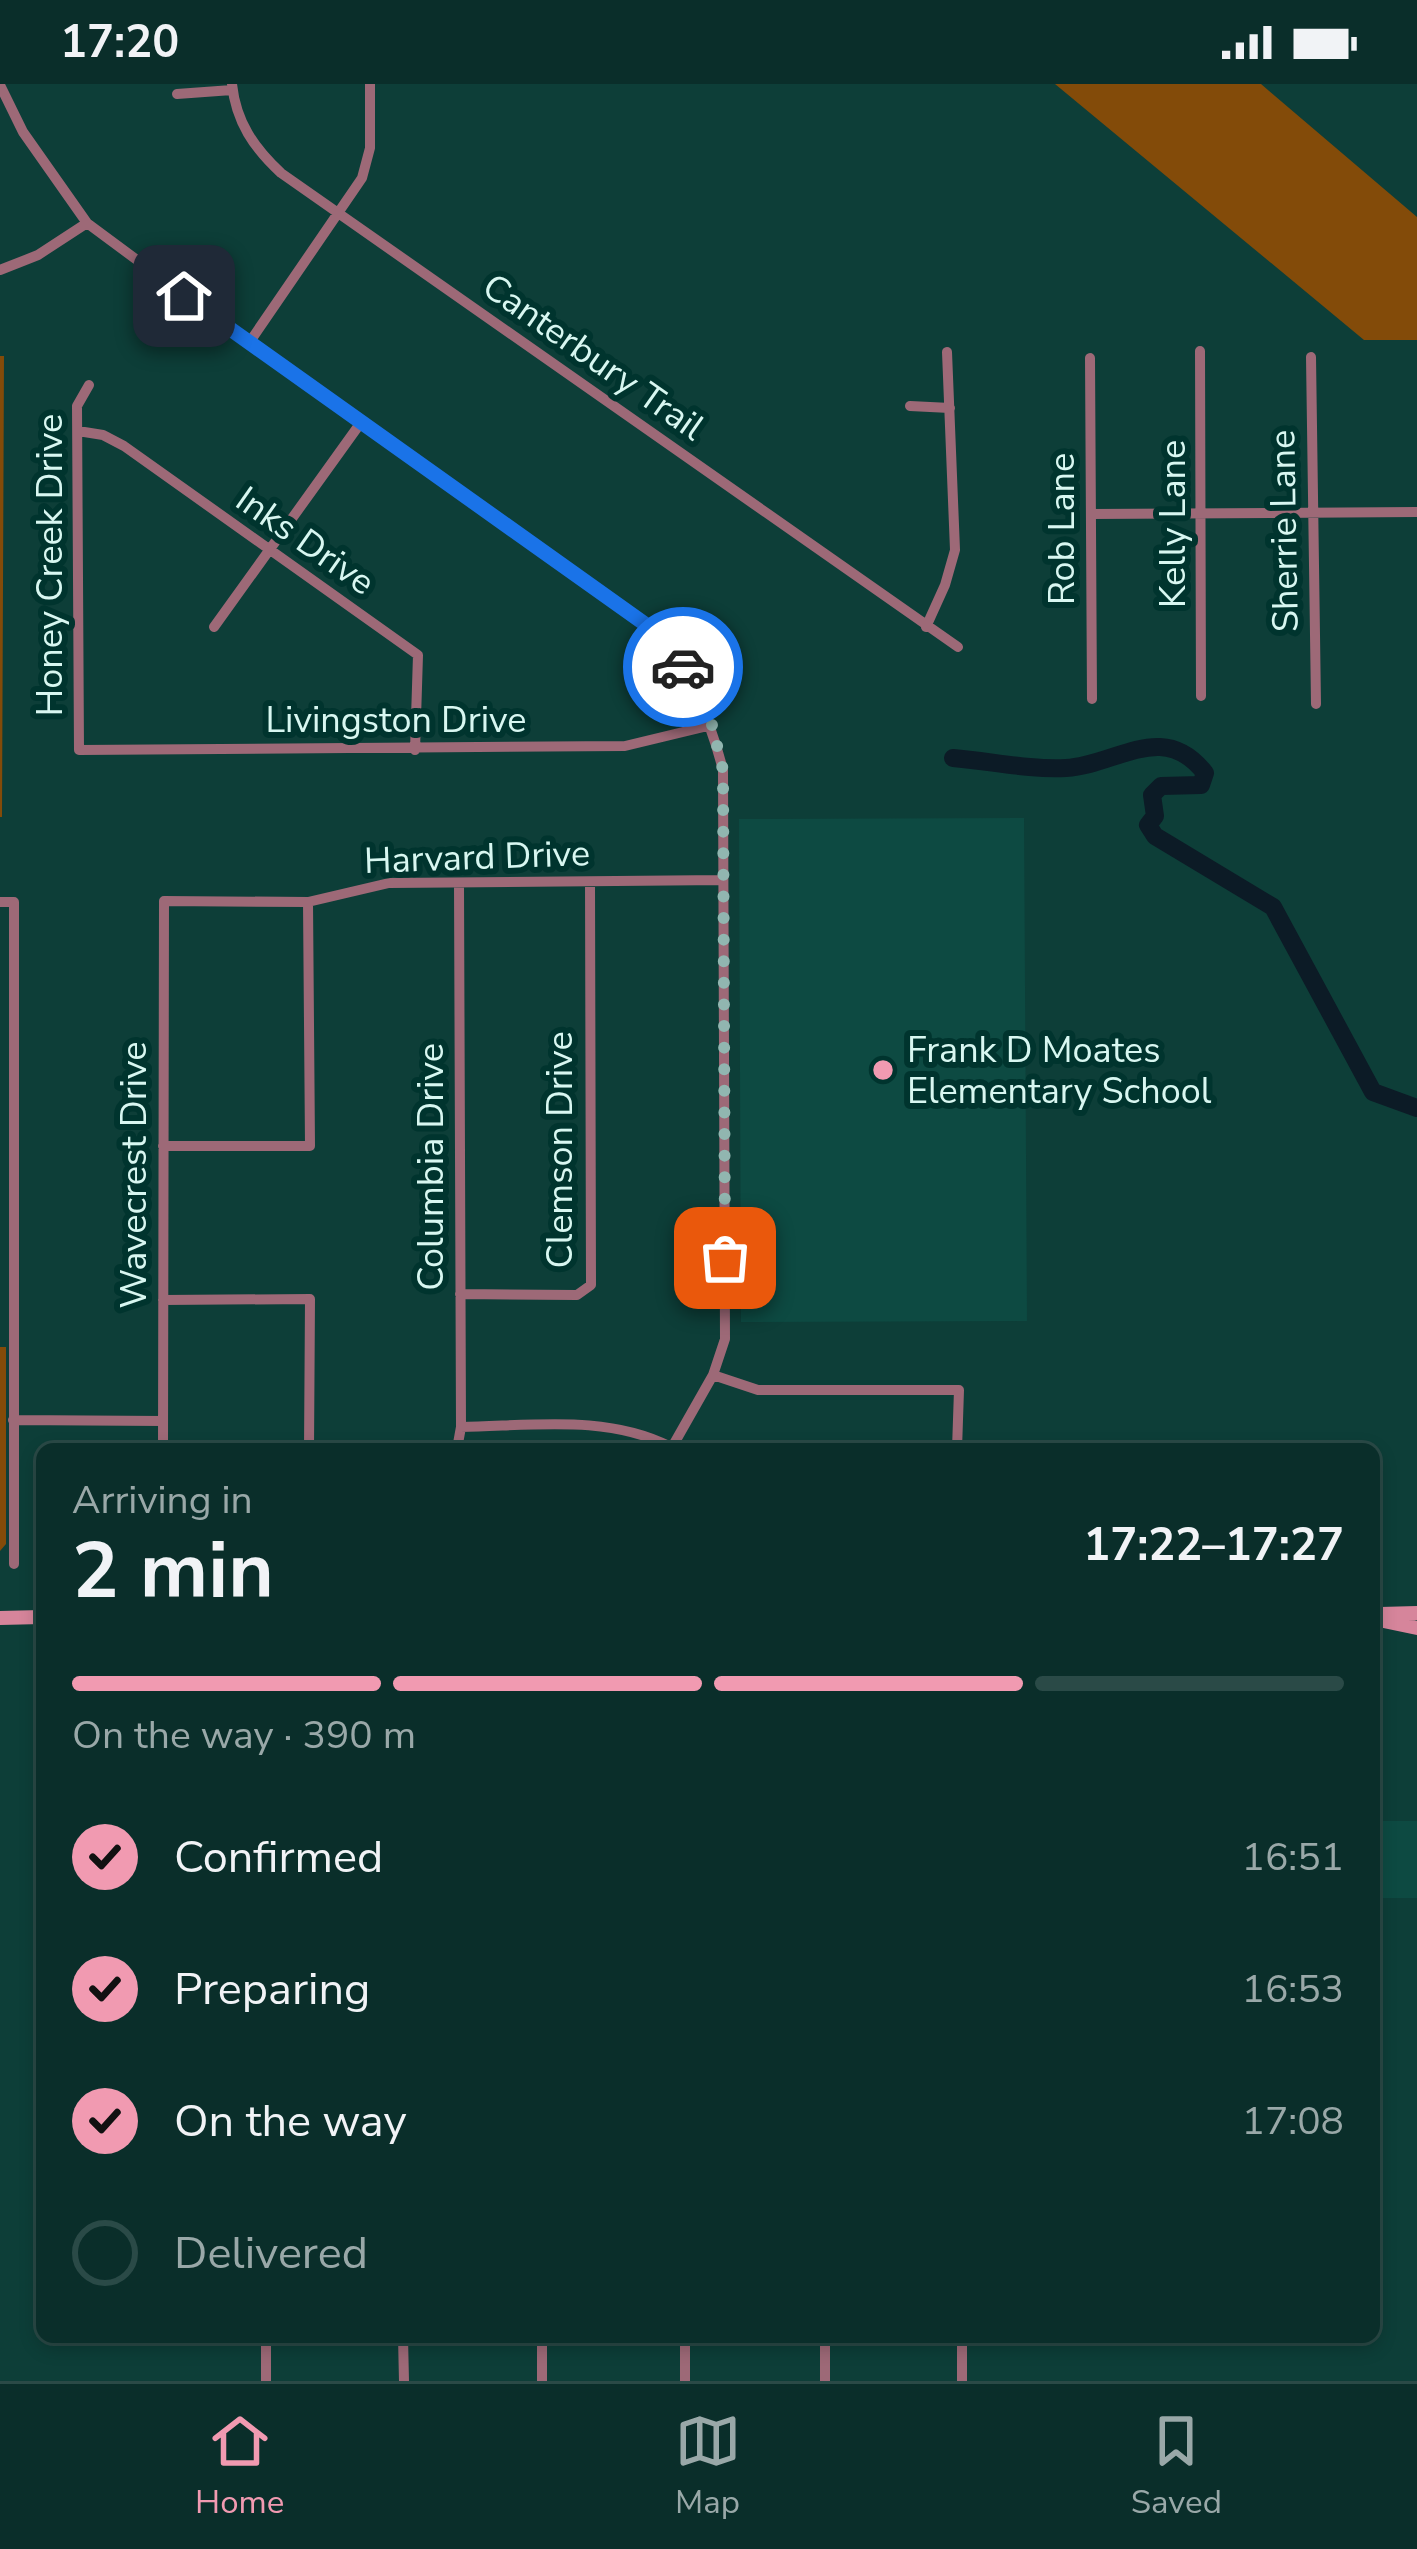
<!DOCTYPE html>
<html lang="en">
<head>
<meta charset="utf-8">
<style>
  :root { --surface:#0a2e2a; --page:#183a36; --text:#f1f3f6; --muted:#99a8a8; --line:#2a4a47; --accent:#f19ab1 }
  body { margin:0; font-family:"Nunito Sans",sans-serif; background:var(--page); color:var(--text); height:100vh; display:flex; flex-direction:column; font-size:45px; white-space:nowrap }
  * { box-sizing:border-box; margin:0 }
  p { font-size:39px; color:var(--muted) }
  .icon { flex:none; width:66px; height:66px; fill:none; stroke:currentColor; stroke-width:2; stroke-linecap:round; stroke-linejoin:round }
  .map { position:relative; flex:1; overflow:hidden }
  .panel { position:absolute; left:36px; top:1359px; width:1344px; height:900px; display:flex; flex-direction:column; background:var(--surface); border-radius:18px; box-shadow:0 6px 18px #0003,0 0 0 3px var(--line) }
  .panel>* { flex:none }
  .pin { position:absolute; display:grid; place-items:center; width:102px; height:102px; color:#fff; margin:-51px; border-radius:24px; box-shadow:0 6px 18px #0006 }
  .courier { position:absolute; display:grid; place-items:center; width:120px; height:120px; margin:-60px; border:9px solid #1a73e8; border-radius:50%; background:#fff; color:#222; box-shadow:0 3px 15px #0007 }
  .overview em { font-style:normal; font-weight:700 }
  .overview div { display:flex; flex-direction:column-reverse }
  .overview { display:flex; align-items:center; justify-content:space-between; height:204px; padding:0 36px }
  h1 { font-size:78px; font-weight:700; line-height:90px }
  .bar { display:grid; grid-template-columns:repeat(4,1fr); gap:18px 12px; align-content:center; height:144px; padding:0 36px }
  .bar i { height:15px; border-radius:9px; background:var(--line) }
  .bar .on { background:var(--accent) }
  .bar p { grid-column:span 4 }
  ol { padding:0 36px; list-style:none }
  li { display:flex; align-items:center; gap:36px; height:132px }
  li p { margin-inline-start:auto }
  li .icon { padding:12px; border-radius:50%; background:var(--accent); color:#111; stroke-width:4 }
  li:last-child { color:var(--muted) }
  li i { width:66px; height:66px; border:6px solid var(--line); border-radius:50% }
  .status { display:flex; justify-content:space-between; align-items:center; height:84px; padding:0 60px; background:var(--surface); direction:ltr }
  .status svg { height:33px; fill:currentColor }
  .dock { display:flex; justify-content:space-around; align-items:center; height:168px; border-top:3px solid var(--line); background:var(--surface); font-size:33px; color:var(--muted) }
  .dock a { display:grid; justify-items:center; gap:6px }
  .dock .on { color:var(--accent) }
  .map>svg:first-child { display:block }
  .built { fill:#0d4a42 }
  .green { fill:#834b09 }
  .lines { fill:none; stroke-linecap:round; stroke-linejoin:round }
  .river { stroke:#0c1b26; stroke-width:18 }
  .minor { stroke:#9d6977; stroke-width:10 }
  .secondary { stroke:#d6859b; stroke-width:14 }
  .done { stroke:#91b6b0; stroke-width:12; stroke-dasharray:0 21.6 }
  .route { stroke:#1a73e8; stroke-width:15 }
  .poi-dot { fill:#f19ab1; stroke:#00342e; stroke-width:4.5 }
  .labels { text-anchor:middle; stroke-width:12; stroke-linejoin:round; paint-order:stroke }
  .street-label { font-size:36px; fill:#d8f7f1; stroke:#00342e }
  .poi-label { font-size:36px; fill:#d8f7f1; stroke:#00342e; text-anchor:start }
</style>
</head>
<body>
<div class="status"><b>17:20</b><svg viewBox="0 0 49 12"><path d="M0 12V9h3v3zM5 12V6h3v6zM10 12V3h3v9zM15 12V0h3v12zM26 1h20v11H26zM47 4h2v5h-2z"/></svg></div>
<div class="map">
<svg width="1417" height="2297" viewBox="0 0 1417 2297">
  <rect width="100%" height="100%" fill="#0d3e38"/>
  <!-- built -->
  <path class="built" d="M 1024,734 L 1027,1237 L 741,1238 L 739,735 Z
    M 1374,1737 L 1417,1737 L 1417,1814 L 1374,1814 Z"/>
  <!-- green -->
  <path class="green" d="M 1055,0 L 1261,0 L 1417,133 L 1417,256 L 1364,256 Z
    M 0,272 L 4,272 L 2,733 L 0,733 Z
    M 0,1263 L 6,1263 L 6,1460 L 0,1467 Z"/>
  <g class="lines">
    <!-- river -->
    <path class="river" d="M 953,674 C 990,677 1030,686 1066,684 C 1117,681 1163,635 1205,689 L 1201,701 L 1161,702 L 1152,711 L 1155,732 L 1148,741 L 1155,752 L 1273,823 L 1373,1008 L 1417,1024"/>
    <!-- minor -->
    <path class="minor" d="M 232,0 C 236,38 254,64 281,89 L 958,563
      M 0,1 L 23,48 L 87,139 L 249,259 L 652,545 C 689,588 709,631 723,686 L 725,1255 L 713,1291 L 671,1365
      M 177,10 L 232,6
      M 0,186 L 38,171 L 87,139
      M 249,259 L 362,94 L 370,64 L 370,0
      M 1200,267 L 1201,612
      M 1311,273 L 1316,620
      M 1090,274 L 1092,615
      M 89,301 L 77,322 L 79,666 L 625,662 L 712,641
      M 910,322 L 950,324
      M 78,347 L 103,351 L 124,362 L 418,571 L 415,666
      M 1091,430 L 1417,428
      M 214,543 L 362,337
      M 926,543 L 945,501 L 955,466 L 947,268
      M 0,818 L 14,818 L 14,1480
      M 163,1062 L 310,1062 L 308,818
      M 460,1210 L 577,1211 L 591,1201 L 590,798
      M 163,1216 L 310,1215 L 309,1365
      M 713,1291 L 758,1306 L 959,1306 L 957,1365
      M 13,1336 L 163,1337
      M 461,1343 C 531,1342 607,1330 671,1363
      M 163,1365 L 164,817 L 308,818 L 389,799 L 723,796
      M 457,1365 L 461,1343 L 459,800
      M 266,2253 L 266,2297
      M 403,2253 L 404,2297
      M 542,2253 L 542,2297
      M 685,2253 L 685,2297
      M 825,2253 L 825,2297
      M 962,2253 L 962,2297"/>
    <!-- secondary -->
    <path class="secondary" d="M 1380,1530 L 1417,1529
      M 0,1534 L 42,1533
      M 1374,1535 L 1417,1544"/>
  </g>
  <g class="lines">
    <!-- done -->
    <path class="done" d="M 683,583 L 712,641 L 723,686 L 725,1174"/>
    <!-- route -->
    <path class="route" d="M 184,212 L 652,545 L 683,583"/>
  </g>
  <!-- markers -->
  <circle class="poi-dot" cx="883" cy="986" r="12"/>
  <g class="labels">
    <!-- street labels -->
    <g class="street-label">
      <text transform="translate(594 272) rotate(35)" y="13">Canterbury Trail</text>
      <text transform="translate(1172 440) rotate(-90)" y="13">Kelly Lane</text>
      <text transform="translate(1061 445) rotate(-90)" y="13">Rob Lane</text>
      <text transform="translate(1283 447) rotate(-91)" y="13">Sherrie Lane</text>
      <text transform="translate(306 456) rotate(35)" y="13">Inks Drive</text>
      <text transform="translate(49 481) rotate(-90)" y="13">Honey Creek Drive</text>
      <text x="396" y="648">Livingston Drive</text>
      <text transform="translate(477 772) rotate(-2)" y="13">Harvard Drive</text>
      <text transform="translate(559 1066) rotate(-90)" y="13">Clemson Drive</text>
      <text transform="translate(430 1083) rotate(-90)" y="13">Columbia Drive</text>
      <text transform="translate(133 1091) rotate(-90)" y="13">Wavecrest Drive</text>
    </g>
    <!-- poi labels -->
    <g class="poi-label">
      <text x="907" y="978">Frank D Moates<tspan x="907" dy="41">Elementary School</tspan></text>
    </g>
  </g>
</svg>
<div class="pin" style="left:725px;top:1174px;background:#ea580c"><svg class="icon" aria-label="bag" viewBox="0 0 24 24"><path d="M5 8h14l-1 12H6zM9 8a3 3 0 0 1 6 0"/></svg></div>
<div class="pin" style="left:184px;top:212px;background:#1f2937"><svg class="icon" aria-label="home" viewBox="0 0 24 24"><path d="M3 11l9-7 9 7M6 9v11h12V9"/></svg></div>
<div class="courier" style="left:683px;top:583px"><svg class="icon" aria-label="car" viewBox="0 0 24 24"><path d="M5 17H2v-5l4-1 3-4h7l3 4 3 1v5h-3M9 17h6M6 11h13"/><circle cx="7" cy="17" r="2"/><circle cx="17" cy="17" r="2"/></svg></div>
<section class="panel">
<div class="overview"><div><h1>2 min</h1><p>Arriving in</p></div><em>17:22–17:27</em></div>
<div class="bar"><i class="on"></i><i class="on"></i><i class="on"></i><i></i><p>On the way · 390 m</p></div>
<ol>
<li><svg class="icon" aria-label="check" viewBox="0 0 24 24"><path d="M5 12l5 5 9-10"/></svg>Confirmed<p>16:51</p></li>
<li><svg class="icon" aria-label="check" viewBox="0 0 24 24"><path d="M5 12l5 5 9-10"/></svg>Preparing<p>16:53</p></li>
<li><svg class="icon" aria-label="check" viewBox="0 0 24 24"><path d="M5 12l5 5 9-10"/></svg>On the way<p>17:08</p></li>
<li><i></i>Delivered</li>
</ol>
</section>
</div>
<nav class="dock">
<a class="on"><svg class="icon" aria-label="home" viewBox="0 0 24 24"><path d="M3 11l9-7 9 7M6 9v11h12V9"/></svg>Home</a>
<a><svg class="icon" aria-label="map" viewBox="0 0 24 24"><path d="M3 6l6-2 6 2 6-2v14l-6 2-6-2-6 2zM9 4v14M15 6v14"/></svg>Map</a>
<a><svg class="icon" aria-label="saved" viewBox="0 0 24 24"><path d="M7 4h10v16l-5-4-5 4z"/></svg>Saved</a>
</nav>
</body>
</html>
